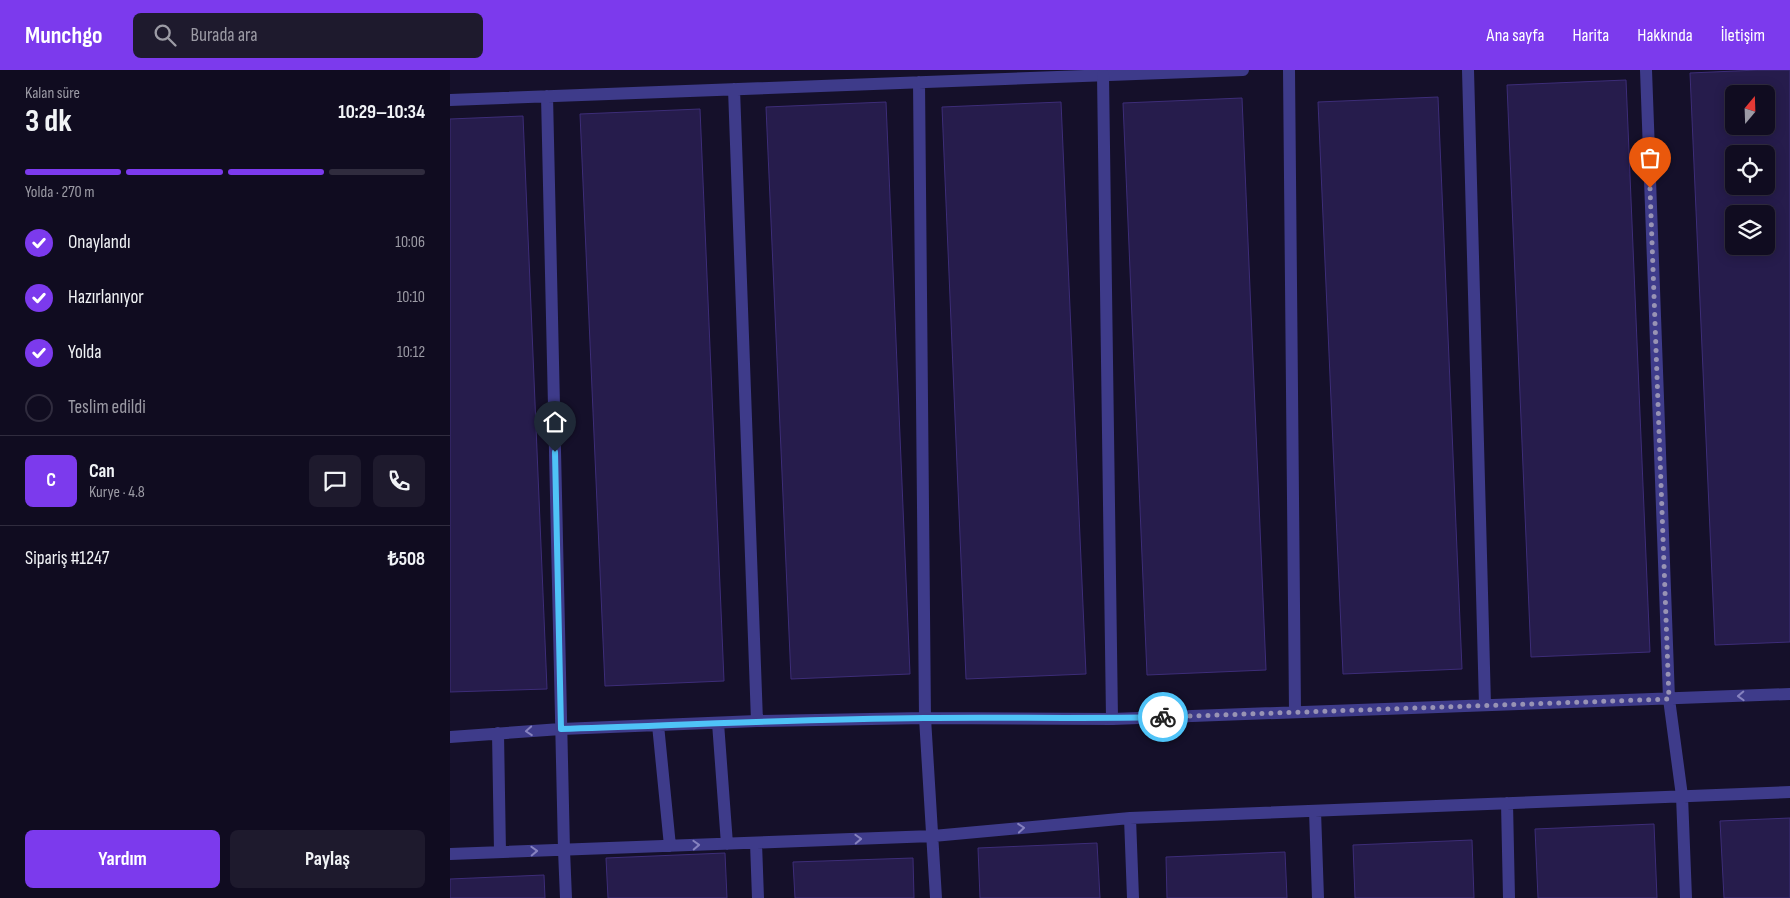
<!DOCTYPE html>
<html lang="tr">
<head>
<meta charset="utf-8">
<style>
  :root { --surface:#100c20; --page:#1e1a2d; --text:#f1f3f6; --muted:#9c9ba5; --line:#302c3e; --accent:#7c3aed }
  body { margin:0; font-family:"Sofia Sans Condensed",sans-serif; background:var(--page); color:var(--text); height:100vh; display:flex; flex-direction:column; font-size:19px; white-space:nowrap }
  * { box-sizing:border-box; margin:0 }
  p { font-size:16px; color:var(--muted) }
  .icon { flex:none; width:28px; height:28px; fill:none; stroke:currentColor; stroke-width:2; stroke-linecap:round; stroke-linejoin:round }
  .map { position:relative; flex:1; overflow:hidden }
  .details { display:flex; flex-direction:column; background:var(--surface); width:450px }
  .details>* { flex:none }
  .needle { width:32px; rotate:19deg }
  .buttons { position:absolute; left:1275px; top:15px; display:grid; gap:10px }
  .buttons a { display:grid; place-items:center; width:50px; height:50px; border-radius:8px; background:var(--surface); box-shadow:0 2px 12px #0003,0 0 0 1px var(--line); font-size:25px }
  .pin { position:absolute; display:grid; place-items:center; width:42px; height:42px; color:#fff; margin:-51px -21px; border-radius:50% 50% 50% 0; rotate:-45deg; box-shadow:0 0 5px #0007 }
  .pin .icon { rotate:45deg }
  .courier { position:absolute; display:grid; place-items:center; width:50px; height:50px; margin:-25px; border:4px solid #4fc3f7; border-radius:50%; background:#fff; color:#222; box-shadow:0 1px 6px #0007 }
  .head em { font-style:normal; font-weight:700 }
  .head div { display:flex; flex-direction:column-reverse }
  .head { display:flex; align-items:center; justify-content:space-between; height:85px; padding:0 25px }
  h1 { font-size:32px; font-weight:700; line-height:38px }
  .bar { display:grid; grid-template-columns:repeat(4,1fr); gap:8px 5px; align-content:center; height:60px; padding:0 25px }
  .bar i { height:6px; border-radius:4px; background:var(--line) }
  .bar .current { background:var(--accent) }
  .bar p { grid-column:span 4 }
  .line { display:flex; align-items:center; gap:12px; padding:0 25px; border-top:1px solid var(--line) }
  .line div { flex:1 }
  .round { display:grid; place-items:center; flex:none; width:52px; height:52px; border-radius:8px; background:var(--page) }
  ol { padding:0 25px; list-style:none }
  li { display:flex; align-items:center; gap:15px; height:55px }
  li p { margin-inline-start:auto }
  li .icon { padding:5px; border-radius:50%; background:var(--accent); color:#fff; stroke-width:4 }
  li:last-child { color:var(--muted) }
  li i { width:28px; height:28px; border:2px solid var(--line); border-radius:50% }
  .cta { display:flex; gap:10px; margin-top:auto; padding:10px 25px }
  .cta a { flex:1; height:58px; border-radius:8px; background:var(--accent); color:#fff; font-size:20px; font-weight:700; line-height:58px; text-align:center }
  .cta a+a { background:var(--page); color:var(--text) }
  header { display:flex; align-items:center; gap:30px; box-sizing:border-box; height:70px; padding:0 25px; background:var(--accent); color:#fff }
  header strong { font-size:24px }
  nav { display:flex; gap:28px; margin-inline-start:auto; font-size:18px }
  .search { width:350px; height:45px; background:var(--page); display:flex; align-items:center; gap:12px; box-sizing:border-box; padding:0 18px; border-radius:8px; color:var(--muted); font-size:19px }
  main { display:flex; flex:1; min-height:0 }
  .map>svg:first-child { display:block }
  .building { fill:#261c4c; stroke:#3d2d78; fill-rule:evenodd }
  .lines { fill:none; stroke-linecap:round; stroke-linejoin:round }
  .service { stroke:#3e3b8a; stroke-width:12 }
  .minor { stroke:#3e3b8a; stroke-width:12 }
  .oneway { stroke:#8682bf }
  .done { stroke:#9893b4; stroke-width:5; stroke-dasharray:0 9 }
  .route { stroke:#4fc3f7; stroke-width:6 }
</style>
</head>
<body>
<header>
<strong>Munchgo</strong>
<div class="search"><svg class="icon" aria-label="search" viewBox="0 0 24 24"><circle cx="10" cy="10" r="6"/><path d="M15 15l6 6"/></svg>Burada ara</div>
<nav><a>Ana sayfa</a><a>Harita</a><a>Hakkında</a><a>İletişim</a></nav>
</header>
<main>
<section class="details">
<div class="head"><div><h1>3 dk</h1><p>Kalan süre</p></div><em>10:29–10:34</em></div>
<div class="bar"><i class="current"></i><i class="current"></i><i class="current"></i><i></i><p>Yolda · 270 m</p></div>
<ol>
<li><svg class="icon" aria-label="check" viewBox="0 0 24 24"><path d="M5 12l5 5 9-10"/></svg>Onaylandı<p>10:06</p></li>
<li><svg class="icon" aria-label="check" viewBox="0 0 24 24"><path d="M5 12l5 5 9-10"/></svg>Hazırlanıyor<p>10:10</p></li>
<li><svg class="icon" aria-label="check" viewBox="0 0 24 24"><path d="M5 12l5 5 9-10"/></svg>Yolda<p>10:12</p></li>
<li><i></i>Teslim edildi</li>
</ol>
<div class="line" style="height:90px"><b class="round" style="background:var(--accent);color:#fff">C</b><div><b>Can</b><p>Kurye · 4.8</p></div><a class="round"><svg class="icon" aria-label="chat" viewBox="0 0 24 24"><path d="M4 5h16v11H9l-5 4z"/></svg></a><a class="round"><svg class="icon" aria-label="phone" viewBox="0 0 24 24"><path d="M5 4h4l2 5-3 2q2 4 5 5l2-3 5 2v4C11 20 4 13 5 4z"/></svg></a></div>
<div class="line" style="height:65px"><div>Sipariş #1247</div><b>₺508</b></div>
<div class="cta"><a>Yardım</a><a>Paylaş</a></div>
</section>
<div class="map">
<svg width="1340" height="828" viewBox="0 0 1340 828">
  <rect width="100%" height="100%" fill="#15102a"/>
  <!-- building -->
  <path class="building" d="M 1308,0 L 1340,0 L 1340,572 L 1265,575 L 1240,3 ZM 1284,24 L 1316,24 L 1316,56 L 1284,56 ZM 1284,84 L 1316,84 L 1316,116 L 1284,116 ZM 1284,144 L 1316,144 L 1316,176 L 1284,176 Z
    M 1176,10 L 1200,582 L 1081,587 L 1057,15 Z
    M 988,27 L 1012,599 L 893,604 L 868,32 Z
    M 792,28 L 816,600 L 697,605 L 673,33 Z
    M 436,32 L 460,604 L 341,609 L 316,37 Z
    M 611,32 L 636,604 L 516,609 L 492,37 Z
    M 250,39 L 274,611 L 155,616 L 130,44 Z
    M 73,46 L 97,619 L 0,622 L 0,49 Z
    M 1340,748 L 1340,828 L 1274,828 L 1270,751 Z
    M 1204,754 L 1207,828 L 1088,828 L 1085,759 Z
    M 1022,770 L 1024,828 L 905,828 L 903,775 Z
    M 647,773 L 650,828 L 530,828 L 528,778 Z
    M 835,782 L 837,828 L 717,828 L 716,787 Z
    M 275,783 L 277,828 L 158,828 L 156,788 Z
    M 463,788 L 464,828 L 345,828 L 343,792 Z
    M 94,805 L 95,828 L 0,828 L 0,809 Z"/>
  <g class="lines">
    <!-- service -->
    <path class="service" d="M 839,0 L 845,642
      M 1018,0 L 1035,635
      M 1196,0 L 1219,629 L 1232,726 L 1236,828
      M 469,12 L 475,648 L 486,828
      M 284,19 L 307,651
      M 97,26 L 114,780 L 116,828
      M 0,30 L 793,0
      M 268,653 L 277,774
      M 208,655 L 220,776
      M 48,663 L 50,782
      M 0,667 L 111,659 L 307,651 L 475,648 L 662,649 L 1340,624
      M 1057,733 L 1059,828
      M 865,741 L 868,828
      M 680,748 L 683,828
      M 306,773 L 308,828
      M 0,784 L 483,766 L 680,748 L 1340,722"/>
    <!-- minor -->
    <path class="minor" d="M 653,5 L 662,649"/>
  </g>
  <!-- one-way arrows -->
  <defs><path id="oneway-chevron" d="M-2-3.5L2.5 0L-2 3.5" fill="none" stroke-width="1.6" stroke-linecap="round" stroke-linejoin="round" transform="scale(1.25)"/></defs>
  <g class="oneway">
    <use href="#oneway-chevron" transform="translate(1291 626) rotate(178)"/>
    <use href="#oneway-chevron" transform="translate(79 661) rotate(176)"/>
    <use href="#oneway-chevron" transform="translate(571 758) rotate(-5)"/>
    <use href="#oneway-chevron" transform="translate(408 769) rotate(-2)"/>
    <use href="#oneway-chevron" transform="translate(246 775) rotate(-2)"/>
    <use href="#oneway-chevron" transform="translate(84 781) rotate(-2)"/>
  </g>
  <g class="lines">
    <!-- done -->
    <path class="done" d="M 713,647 L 1219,629 L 1200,118"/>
    <!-- route -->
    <path class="route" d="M 105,382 L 111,659 C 232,655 353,649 474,648 C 554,647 633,649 713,647"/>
  </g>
</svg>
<div class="buttons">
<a><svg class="needle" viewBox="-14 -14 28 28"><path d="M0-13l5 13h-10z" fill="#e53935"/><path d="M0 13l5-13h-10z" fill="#9c9ba5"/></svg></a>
<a><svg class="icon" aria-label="locate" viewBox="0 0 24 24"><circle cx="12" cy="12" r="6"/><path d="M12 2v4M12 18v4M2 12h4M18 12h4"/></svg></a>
<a><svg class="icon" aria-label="layers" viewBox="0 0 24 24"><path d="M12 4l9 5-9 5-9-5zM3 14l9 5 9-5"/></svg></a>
</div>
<div class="pin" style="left:1200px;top:118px;background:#ea580c"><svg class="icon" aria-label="bag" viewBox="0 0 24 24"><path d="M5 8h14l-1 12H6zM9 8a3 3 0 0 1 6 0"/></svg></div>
<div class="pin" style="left:105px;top:382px;background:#1f2937"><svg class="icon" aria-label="home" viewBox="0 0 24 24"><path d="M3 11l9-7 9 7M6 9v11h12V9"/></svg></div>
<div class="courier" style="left:713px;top:647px"><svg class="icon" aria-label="bike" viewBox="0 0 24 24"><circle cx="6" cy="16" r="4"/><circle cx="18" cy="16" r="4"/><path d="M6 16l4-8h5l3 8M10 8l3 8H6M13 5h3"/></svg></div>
</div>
</main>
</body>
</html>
